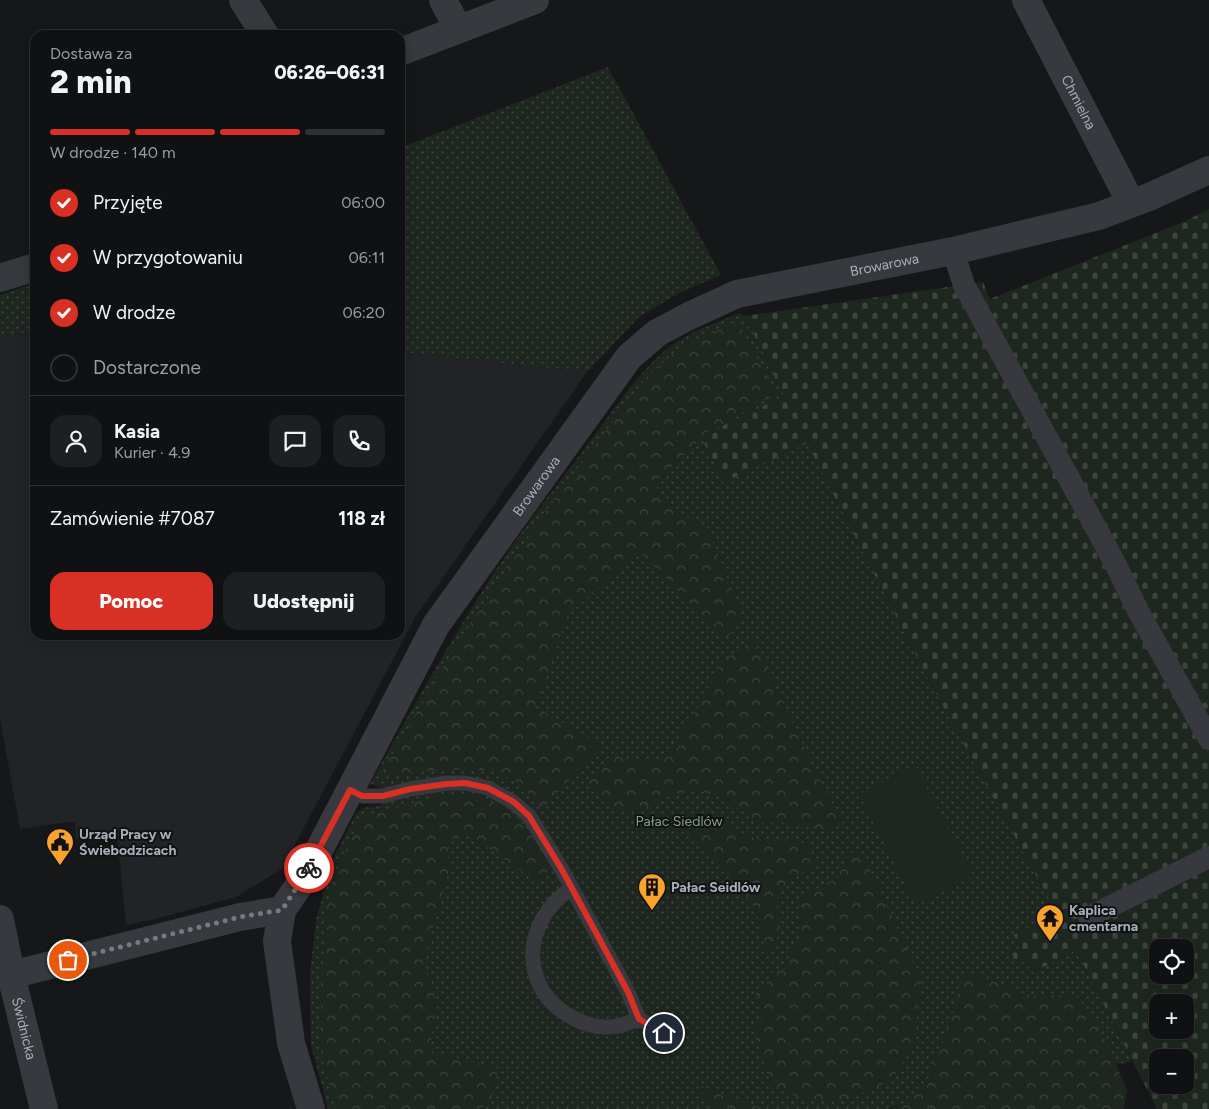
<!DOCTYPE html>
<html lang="pl">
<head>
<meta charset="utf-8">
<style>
  :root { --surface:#101113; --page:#1e1f21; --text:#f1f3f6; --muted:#9c9da0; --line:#303133; --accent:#d93025 }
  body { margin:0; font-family:Figtree,sans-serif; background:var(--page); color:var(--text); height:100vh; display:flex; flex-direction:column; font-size:19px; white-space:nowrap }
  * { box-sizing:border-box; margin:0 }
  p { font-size:16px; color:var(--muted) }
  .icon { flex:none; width:28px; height:28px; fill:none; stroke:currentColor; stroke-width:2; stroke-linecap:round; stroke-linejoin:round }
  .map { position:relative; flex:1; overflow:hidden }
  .panel { position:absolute; left:30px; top:30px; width:375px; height:610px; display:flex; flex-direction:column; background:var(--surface); border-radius:15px; box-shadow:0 2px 12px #0003,0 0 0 1px var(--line) }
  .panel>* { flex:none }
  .controls { position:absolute; left:1149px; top:939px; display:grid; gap:10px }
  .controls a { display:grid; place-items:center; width:45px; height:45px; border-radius:10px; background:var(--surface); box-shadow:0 2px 12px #0003,0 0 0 1px var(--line); font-size:25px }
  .pin { position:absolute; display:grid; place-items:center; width:42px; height:42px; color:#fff; margin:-21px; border:2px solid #fff; border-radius:50%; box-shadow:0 1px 5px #0007 }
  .courier { position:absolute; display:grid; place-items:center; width:50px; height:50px; margin:-25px; border:4px solid #d93025; border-radius:50%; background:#fff; color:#222; box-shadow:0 1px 6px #0007 }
  .headline em { font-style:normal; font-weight:800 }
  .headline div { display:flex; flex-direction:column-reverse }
  .headline { display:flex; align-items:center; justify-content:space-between; height:85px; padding:0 20px }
  h1 { font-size:32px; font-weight:800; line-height:38px }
  .bar { display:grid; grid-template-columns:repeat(4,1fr); gap:8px 5px; align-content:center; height:60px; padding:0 20px }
  .bar i { height:6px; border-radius:4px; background:var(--line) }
  .bar .current { background:var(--accent) }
  .bar p { grid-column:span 4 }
  .line { display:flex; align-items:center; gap:12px; padding:0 20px; border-top:1px solid var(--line) }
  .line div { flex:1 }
  .round { display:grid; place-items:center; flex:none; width:52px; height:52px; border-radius:15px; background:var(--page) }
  ol { padding:0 20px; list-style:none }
  li { display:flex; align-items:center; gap:15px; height:55px }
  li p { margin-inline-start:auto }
  li .icon { padding:5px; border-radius:50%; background:var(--accent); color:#fff; stroke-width:4 }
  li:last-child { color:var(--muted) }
  li i { width:28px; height:28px; border:2px solid var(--line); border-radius:50% }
  .action { display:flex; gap:10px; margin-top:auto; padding:10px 20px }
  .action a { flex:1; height:58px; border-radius:15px; background:var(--accent); color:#fff; font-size:20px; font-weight:800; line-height:58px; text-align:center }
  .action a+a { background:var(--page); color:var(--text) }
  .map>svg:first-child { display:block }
  .built { fill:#222326 }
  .green { fill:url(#green-dots) }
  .forest { fill:url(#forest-crowns) }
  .cemetery { fill:url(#cemetery-stones); fill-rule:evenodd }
  .pitch { fill:#1e271f }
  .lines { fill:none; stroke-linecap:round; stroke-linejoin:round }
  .service { stroke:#37393e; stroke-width:15 }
  .pedestrian { stroke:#37393e; stroke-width:22 }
  .minor { stroke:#37393e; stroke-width:28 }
  .tertiary { stroke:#37393e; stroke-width:28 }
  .done { stroke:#757a81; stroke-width:5; stroke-dasharray:0 9 }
  .route { stroke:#d93025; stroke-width:6 }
  .labels { text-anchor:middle; stroke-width:4; stroke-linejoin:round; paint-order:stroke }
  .street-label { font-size:14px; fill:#a8afb9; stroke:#111214 }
  .park-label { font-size:14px; fill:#7fa57e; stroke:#111214 }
  .poi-label { font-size:14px; font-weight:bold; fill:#a8afb9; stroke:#111214; text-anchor:start }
</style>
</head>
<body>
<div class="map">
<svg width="1209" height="1109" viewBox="0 0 1209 1109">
  <defs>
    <pattern id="green-dots" width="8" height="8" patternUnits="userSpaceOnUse" patternTransform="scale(1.25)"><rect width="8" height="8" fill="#1e271f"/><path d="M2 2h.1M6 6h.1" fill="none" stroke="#3c443d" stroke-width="1.8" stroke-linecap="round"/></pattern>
    <pattern id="forest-crowns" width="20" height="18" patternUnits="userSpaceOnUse" patternTransform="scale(1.25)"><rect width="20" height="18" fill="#1e271f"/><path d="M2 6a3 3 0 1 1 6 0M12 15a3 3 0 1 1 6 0" fill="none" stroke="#3c443d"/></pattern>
    <pattern id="cemetery-stones" width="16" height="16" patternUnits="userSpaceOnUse" patternTransform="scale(1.25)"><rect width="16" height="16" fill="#1e271f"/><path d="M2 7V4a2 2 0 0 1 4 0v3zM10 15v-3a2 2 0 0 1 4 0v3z" fill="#3c443d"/></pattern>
  </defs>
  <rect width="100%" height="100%" fill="#161719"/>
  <!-- built -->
  <path class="built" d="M 33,331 L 35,346 L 35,635 L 400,635 L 400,352 L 587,372 L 416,616 L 282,869 L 236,897 L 155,919 L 126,925 L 117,832 L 100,832 L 100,839 L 76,839 L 75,821 L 20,829 L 0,719 L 0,337 Z"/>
  <!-- green -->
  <path class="green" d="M 608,67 L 721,275 L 679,293 L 639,317 L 587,372 L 400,352 L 400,148 Z
    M 35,283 L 35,346 L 33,331 L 0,337 L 0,295 Z
    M 739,313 L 745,316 L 807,442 L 933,688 L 1057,913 L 1015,935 L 1021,947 L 1011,952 L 1017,964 L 1028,959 L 1034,972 L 1076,950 L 1132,1061 L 982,1097 L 901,1105 L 886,1109 L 328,1109 L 311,1045 L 310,974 L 316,920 L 331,864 L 356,813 L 363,808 L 383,805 L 382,788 L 370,784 C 408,716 446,648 488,582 C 518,535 552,491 586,447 C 609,416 640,369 671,346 C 691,331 716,323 739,313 Z"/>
  <!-- forest -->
  <path class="forest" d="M 738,321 L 776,394 L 701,436 L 693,447 L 654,483 L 677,514 L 705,523 L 744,619 L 725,639 L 642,554 L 634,555 L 568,615 L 535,707 L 601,745 L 542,810 L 522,785 L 494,771 L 469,769 L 426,771 L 379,777 L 456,646 L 545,512 L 646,378 L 680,348 Z
    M 753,640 L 813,766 L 843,824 L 824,831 L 787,822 L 761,823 L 718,796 L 698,791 L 669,795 L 656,805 L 615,813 L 588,782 L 612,755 L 633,762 L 664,760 L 702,701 L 723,661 Z
    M 446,794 L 481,797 L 514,814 L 532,835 L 549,864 L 545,881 L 532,879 L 469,834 L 447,840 L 449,871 L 424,959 L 437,1004 L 429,1052 L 498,1068 L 490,1106 L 464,1109 L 335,1109 L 320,1044 L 321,979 L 328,904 L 338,868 L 359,821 L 370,815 Z
    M 700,815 L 721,820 L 747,836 L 765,841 L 793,839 L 810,846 L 814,864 L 782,888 L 776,902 L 781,919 L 780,933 L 766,955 C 763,940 761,923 755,910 C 738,875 706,849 679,823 Z
    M 860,849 L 909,953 L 921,983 L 913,1045 L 894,1077 L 875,1089 L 834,1101 L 804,1100 L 771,1085 L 753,1030 L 764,1021 L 756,992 L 765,988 L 770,975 L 787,961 L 801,935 L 799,898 L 838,877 L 848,855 Z
    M 965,971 L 1031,996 L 1077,995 L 1103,1036 L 1127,1089 L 1124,1109 L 891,1109 L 901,1105 L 929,1078 L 948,1028 Z
    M 698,1085 L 763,1109 L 710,1109 Z"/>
  <!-- cemetery -->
  <path class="cemetery" d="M 1209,209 L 1209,1109 L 1157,1109 L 1076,950 L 1034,972 L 1028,959 L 1017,965 L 1011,952 L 1021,947 L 1014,935 L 1057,913 L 933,688 L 807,443 L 723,483 L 701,436 L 784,396 L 745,316 L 983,282 L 990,299 L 1183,222 ZM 1158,948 L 1185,948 L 1185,975 L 1158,975 ZM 1158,1002 L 1185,1002 L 1185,1030 L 1158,1030 ZM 1158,1058 L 1185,1058 L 1185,1085 L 1158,1085 Z"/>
  <!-- pitch -->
  <path class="pitch" d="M 915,765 L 973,876 L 916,905 L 859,794 Z"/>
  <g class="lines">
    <!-- service -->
    <path class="service" d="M 350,790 L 362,796 L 383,796 L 410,789 L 447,783 L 465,783 L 488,788 L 513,802 L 529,816 L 561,868 L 628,992 L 639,1019 L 654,1027 L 673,1039
      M 572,888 C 522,920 517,989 573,1018 C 586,1025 602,1029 617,1026 C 624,1025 632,1021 639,1019"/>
    <!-- pedestrian -->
    <path class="pedestrian" d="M 953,251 L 964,285 L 1116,565 L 1137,609 L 1209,739
      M 1089,917 L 1209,857"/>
    <!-- minor -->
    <g class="minor">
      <path d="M 243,0 L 265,35"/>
      <path d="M 443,0 L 458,29"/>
      <path id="s1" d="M 1026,0 L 1131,203"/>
      <path d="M 400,52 L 535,0"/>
      <path d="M 0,278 L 35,267"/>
      <path d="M 11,975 L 240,917 L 282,910"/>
      <path id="s2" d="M 311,1109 L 291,1043 L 277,941 L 282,910 L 306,875 L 436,625 L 629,357 L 657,333 L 689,316 L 737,294 L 953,251 L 1099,216 L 1149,197 L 1209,170"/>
    </g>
    <!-- tertiary -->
    <path class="tertiary" id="s3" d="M 0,919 L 11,975 L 44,1109"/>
  </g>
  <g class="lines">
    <!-- done -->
    <path class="done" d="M 68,960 L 240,917 L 282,910 L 309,868"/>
    <!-- route -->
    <path class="route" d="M 309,868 L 350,790 L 362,796 L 383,796 L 410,789 L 447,784 L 465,783 L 488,788 L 514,802 L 529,816 L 561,868 L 628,992 L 639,1019 L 664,1033"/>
  </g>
  <!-- icons -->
  <defs>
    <g id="civic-pin" transform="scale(1.4375)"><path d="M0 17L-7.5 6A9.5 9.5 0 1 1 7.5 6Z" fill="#f9a22e" stroke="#111214"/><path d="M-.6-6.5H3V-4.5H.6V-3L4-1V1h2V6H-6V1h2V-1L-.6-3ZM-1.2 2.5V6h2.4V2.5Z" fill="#111"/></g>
    <g id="building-pin" transform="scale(1.4375)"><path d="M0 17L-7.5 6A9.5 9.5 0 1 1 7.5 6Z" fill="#f9a22e" stroke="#111214"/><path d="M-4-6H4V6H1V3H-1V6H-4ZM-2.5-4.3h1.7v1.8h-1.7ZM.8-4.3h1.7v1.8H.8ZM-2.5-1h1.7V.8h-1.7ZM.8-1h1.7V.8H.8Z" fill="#111"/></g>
    <g id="temple-pin" transform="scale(1.4375)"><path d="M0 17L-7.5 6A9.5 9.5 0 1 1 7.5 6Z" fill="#f9a22e" stroke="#111214"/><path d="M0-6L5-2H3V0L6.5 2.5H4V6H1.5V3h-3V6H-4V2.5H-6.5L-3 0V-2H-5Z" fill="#111"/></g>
  </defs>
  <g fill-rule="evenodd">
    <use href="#civic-pin" x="60" y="842"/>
    <use href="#building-pin" x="652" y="887"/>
    <use href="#temple-pin" x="1050" y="918"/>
  </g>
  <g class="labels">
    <!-- street labels -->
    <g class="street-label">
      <text dy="5" stroke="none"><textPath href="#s1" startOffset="115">Chmielna</textPath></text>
      <text dy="5" stroke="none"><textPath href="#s2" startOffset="1134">Browarowa</textPath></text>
      <text dy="5" stroke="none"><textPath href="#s2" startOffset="699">Browarowa</textPath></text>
      <text dy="5" stroke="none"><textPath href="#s3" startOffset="112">Świdnicka</textPath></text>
    </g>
    <!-- park labels -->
    <g class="park-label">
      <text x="679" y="826">Pałac Siedlów</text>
    </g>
    <!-- poi labels -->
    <g class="poi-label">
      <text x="79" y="839">Urząd Pracy w<tspan x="79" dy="16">Świebodzicach</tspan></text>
      <text x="671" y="892">Pałac Seidlów</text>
      <text x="1069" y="915">Kaplica<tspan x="1069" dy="16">cmentarna</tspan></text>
    </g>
  </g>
</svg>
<div class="controls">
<a><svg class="icon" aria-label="locate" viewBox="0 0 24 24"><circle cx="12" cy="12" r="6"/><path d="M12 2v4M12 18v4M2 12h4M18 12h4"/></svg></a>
<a>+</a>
<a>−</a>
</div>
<div class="pin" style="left:68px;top:960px;background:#ea580c"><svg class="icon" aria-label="bag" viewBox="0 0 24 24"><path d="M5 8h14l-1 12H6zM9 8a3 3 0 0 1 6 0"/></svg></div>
<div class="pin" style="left:664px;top:1033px;background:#1f2937"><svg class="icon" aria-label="home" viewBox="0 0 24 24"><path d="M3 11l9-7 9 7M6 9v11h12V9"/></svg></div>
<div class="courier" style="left:309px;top:868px"><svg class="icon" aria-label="bike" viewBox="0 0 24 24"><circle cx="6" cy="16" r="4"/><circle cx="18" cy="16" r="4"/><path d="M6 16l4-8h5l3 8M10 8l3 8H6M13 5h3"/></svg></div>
<section class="panel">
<div class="headline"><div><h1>2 min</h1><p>Dostawa za</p></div><em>06:26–06:31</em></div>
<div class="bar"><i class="current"></i><i class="current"></i><i class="current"></i><i></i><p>W drodze · 140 m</p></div>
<ol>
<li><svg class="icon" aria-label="check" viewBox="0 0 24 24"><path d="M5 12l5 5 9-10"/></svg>Przyjęte<p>06:00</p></li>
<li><svg class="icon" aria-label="check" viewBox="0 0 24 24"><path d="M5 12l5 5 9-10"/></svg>W przygotowaniu<p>06:11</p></li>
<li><svg class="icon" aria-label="check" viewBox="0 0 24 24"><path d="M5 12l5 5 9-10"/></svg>W drodze<p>06:20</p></li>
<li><i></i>Dostarczone</li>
</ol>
<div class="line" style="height:90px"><a class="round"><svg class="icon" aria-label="person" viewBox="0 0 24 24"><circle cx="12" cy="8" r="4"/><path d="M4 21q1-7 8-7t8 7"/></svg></a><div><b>Kasia</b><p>Kurier · 4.9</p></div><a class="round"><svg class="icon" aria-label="chat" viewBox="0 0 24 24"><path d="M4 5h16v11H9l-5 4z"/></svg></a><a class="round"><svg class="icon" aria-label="phone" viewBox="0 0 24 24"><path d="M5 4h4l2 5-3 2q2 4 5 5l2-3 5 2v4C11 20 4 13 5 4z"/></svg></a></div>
<div class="line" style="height:65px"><div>Zamówienie #7087</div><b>118 zł</b></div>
<div class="action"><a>Pomoc</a><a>Udostępnij</a></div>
</section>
</div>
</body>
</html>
